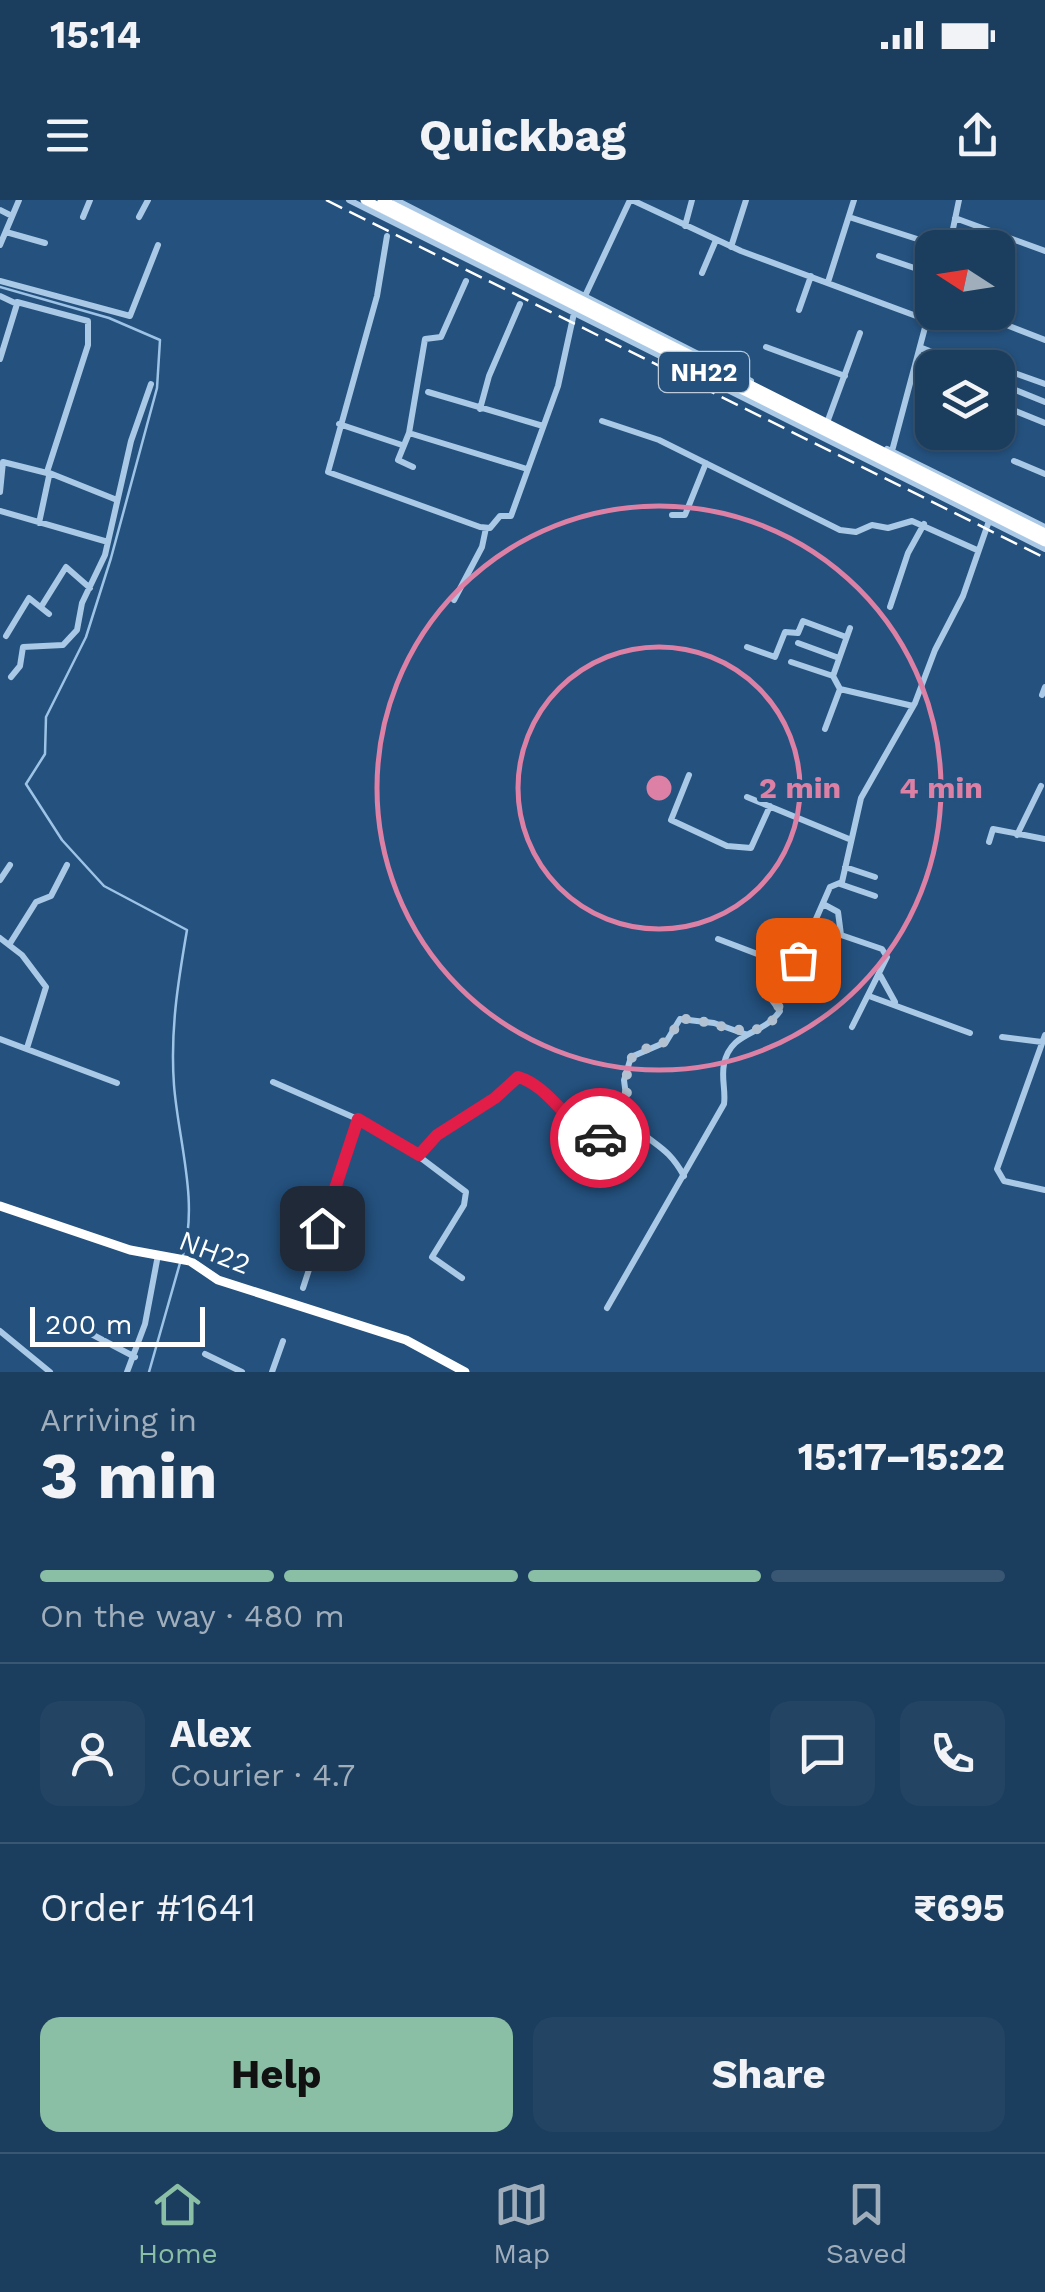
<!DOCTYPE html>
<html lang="en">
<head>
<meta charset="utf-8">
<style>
  :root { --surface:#1b3d5e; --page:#244464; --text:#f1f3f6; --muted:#a0aebc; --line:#395673; --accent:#8abfa5 }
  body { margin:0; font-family:"Work Sans",sans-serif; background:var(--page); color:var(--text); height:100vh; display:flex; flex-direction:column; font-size:38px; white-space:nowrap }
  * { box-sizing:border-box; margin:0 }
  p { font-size:32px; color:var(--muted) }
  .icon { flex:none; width:55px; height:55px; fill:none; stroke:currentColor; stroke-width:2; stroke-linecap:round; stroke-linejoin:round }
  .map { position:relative; height:1172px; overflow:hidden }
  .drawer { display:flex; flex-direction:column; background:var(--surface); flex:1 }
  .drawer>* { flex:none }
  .needle { width:65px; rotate:282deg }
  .controls { position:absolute; left:915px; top:30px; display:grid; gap:20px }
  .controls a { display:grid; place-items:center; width:100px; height:100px; border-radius:20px; background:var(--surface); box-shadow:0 2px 8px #0004,0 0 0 2px var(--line); font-size:50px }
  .scale { position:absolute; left:30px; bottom:25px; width:175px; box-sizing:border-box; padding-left:10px; border:5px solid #fff; border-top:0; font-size:28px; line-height:35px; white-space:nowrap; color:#fff; -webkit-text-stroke:8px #24517e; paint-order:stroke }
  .pin { position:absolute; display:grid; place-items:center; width:85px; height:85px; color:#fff; margin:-42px; border-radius:20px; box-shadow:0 5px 15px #0006 }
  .courier { position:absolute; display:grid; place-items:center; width:100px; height:100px; margin:-50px; border:8px solid #e11d48; border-radius:50%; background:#fff; color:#222; box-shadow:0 2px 12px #0007 }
  .overview em { font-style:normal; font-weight:700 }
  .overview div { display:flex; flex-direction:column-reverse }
  .overview { display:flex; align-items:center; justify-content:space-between; height:170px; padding:0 40px }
  h1 { font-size:65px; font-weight:700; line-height:75px }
  .bar { display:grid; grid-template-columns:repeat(4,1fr); gap:15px 10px; align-content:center; height:120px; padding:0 40px }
  .bar i { height:12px; border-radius:8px; background:var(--line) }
  .bar .active { background:var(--accent) }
  .bar p { grid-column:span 4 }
  .line { display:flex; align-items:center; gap:25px; padding:0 40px; border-top:2px solid var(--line) }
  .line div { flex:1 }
  .round { display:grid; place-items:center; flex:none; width:105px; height:105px; border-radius:20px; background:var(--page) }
  .cta { display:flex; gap:20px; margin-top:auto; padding:20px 40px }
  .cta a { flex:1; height:115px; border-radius:20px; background:var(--accent); color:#111; font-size:40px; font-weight:700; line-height:115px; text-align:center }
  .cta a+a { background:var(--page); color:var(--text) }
  .status { display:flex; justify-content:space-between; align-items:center; height:70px; padding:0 50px; background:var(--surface); direction:ltr }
  .status svg { height:28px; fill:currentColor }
  header { display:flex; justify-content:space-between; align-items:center; height:130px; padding:0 40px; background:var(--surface); font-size:45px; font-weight:700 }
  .dock { display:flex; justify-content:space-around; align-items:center; height:140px; border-top:2px solid var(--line); background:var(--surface); font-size:28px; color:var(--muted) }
  .dock a { display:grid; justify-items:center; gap:5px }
  .dock .active { color:var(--accent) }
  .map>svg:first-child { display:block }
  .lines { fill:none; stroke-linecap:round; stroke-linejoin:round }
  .stream { stroke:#9dc4e7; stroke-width:2.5 }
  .minor { stroke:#a9c9e6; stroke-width:6 }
  .highway { stroke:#fff; stroke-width:9 }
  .rail { stroke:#fff; stroke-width:2.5; stroke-dasharray:18 8; stroke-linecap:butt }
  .highway-bridge { stroke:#fff; stroke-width:9 }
  .done { stroke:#b2c2d2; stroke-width:10; stroke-dasharray:0 18 }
  .route { stroke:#e11d48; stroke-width:12 }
  .ring { fill:none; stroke:#dd80a5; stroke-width:5 }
  .labels { text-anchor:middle; stroke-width:8; stroke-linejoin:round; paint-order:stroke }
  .shield { fill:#24517e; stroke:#bdcbd8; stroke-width:2.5 }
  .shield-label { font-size:25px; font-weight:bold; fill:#fff }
  .street-label { font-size:28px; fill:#fff; stroke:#24517e }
  .centre { fill:#dd80a5; stroke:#24517e; stroke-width:5 }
  .ring-label { font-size:30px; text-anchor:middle; font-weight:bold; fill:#dd80a5; stroke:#24517e; stroke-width:8; stroke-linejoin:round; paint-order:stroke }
</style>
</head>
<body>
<div class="status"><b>15:14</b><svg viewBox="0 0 49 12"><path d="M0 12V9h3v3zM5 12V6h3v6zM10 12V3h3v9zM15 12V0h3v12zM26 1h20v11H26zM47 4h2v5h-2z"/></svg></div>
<header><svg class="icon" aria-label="menu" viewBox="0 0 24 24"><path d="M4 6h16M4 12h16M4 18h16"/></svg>Quickbag<svg class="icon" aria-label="share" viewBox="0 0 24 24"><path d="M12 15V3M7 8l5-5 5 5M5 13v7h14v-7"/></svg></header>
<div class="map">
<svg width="1045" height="1172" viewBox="0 0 1045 1172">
  <rect width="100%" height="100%" fill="#24517e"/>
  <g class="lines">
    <!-- stream -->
    <path class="stream" d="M 0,87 L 109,118 L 160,140 L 157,188 L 111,358 L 86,437 L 46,517 L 45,554 L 26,584 L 62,640 L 104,686 L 187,730 C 178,782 170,831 174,885 C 178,939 199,1002 183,1055
      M 149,1172 L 180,1063"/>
    <!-- minor -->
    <path class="minor" d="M 349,0 L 1045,349
      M 396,0 L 751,181
      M 632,0 L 741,51 L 927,120 L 892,251
      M 0,10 L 12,16
      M 83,17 L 90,0
      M 139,17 L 148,0
      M 849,17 L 945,48
      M 955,18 L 1045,51
      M 685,26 L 692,0
      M 6,32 L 45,43
      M 387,36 L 377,96 L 328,272 L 480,327 L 490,328 L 500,316 L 511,316 L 558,186 L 574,113
      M 0,45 L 19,0
      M 731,47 L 746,0
      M 949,48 L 959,0
      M 879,56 L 932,74
      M 702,73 L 716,40
      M 0,81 L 130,116 L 158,45
      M 828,82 L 854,0
      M 0,96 L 17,104 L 0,159
      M 585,96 L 630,0
      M 17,102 L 88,121 L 88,145 L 47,272 L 117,300
      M 799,110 L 811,76
      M 928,120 L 932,106
      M 1009,126 L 1045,140
      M 766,147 L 845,176
      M 922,148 L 973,168
      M 965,162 L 972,158 L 1045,184
      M 913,173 L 932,180
      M 998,183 L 1045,202
      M 428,192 L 543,226
      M 998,204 L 1045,223
      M 480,209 L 489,176 L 520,104
      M 828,220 L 860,133
      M 602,221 L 659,240 L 840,330 L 856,332 L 872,325 L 888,328 L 912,321 L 977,350
      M 339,224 L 402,245
      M 409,233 L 425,139 L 441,137 L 466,81
      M 887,249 L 1045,327
      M 1014,261 L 1045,274
      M 413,267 L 398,260 L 409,233 L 527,269
      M 0,292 L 3,262 L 47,273
      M 0,311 L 108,342
      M 672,315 L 685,315 L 706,263
      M 39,323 L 49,276
      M 454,400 L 482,347 L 486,328
      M 41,407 L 66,367 L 90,388
      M 890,407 L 908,353 L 924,324
      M 6,436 L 29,398 L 49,414
      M 798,443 L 839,458
      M 747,447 L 775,457 L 785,432 L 798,433 L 803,421 L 846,437
      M 791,462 L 833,476
      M 11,477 L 20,466 L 23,447 L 63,445 L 77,430 L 82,403 L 105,355 L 131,241 L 151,184
      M 840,489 L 833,476 L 850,428
      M 1042,495 L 1045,487
      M 825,529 L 840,489 L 913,506
      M 689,575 L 671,620 L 727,646 L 751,648 L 770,606
      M 747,597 L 849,639
      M 1017,635 L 1041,586
      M 989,642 L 993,629 L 1045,639
      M 845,667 L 875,677
      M 0,680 L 10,665
      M 840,684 L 875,696
      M 825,705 L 838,712 L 841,735 L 882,749 L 887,757 L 852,827
      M 0,738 L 22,755 L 46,787 L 27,848
      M 718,739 L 776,761
      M 9,745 L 36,702 L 51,696 L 67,665
      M 880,775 L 895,802
      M 794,779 L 797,761
      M 869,796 L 970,833
      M 1045,835 L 997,969 L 1004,981 L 1045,990
      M 1002,837 L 1042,842
      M 0,839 L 117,883
      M 273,882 L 378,928 L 417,955 L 441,932 L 495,899 L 516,877 L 546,892 L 594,936 L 603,937 L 632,924
      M 610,931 L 624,902
      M 417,955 L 466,992 L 464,1005 L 432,1057 L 462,1078
      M 684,976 C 666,943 651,946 629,920 L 624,880 L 631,857 L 666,842 L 680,819 L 714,823 L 745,834
      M 303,1088 L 358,919
      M 607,1108 L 724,904 C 726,891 721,878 724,864 C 731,830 763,836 780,811 L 771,799 L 776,761 L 779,756 L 798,760 L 830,687 L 842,682 L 861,598 L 915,503 L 935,450 L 963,396 L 989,321
      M 76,1126 L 135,1157
      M 0,1131 L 50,1172
      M 205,1154 L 242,1172
      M 127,1172 L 145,1124 L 158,1055
      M 272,1172 L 283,1141"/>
    <!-- highway -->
    <path class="highway" d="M 0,1006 L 130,1050 L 190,1061 L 218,1080 L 406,1140 L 465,1172"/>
    <!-- rail -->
    <path class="rail" d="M 326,0 L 1045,358"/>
    <!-- highway-bridge -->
    <path class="highway-bridge" d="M 365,0 L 1045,342
      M 382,0 L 1045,333"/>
  </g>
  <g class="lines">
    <!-- done -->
    <path class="done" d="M 600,938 C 610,933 624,910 626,898 C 630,880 621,870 636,852 L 668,841 L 680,819 C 718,818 757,851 781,809 L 771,799 L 777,758 L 798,760"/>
    <!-- route -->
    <path class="route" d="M 322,1028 L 358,919 L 419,955 L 437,935 L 495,898 L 518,877 C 552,887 568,929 600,938"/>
  </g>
  <!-- distance rings -->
  <g class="ring">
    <circle cx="659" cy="588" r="141"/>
    <circle cx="659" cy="588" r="282"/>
  </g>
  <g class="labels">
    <!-- shield labels -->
    <rect class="shield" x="659" y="152" width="90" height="40" rx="8"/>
    <g class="shield-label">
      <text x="704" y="181">NH22</text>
    </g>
    <!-- street labels -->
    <g class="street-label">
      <text transform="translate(215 1052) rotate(21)" y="10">NH22</text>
    </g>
  </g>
  <circle cx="659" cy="588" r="15" class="centre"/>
  <g class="ring-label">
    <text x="800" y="598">2 min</text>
    <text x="941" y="598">4 min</text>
  </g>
</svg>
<div class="controls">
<a><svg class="needle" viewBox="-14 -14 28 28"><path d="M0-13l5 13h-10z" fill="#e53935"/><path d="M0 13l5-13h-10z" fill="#a0aebc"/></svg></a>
<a><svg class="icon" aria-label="layers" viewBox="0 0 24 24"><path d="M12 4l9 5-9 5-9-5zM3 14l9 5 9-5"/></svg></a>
</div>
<div class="scale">200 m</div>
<div class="pin" style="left:798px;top:760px;background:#ea580c"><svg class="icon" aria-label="bag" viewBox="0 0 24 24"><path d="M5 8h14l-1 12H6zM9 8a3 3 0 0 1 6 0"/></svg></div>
<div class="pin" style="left:322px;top:1028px;background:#1f2937"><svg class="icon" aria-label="home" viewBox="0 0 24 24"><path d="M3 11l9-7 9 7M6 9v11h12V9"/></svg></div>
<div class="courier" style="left:600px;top:938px"><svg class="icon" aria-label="car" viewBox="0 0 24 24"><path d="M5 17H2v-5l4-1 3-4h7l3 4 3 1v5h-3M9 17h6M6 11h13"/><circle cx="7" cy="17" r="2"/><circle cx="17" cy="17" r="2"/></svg></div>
</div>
<section class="drawer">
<div class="overview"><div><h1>3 min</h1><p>Arriving in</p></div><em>15:17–15:22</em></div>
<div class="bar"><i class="active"></i><i class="active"></i><i class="active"></i><i></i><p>On the way · 480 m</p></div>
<div class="line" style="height:180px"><a class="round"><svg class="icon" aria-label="person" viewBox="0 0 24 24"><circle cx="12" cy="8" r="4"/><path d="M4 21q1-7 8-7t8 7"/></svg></a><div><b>Alex</b><p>Courier · 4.7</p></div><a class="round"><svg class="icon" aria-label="chat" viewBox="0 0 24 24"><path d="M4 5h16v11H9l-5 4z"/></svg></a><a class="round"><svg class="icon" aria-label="phone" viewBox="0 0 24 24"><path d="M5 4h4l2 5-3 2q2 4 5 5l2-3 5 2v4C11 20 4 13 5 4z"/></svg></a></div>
<div class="line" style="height:130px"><div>Order #1641</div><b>₹695</b></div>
<div class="cta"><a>Help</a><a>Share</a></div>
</section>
<nav class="dock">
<a class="active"><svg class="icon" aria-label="home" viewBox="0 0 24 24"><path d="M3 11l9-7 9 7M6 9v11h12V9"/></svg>Home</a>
<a><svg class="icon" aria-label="map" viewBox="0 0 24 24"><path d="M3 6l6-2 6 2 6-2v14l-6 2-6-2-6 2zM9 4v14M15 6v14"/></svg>Map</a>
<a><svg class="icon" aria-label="saved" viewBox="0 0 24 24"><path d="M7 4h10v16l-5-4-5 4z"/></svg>Saved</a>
</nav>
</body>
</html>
